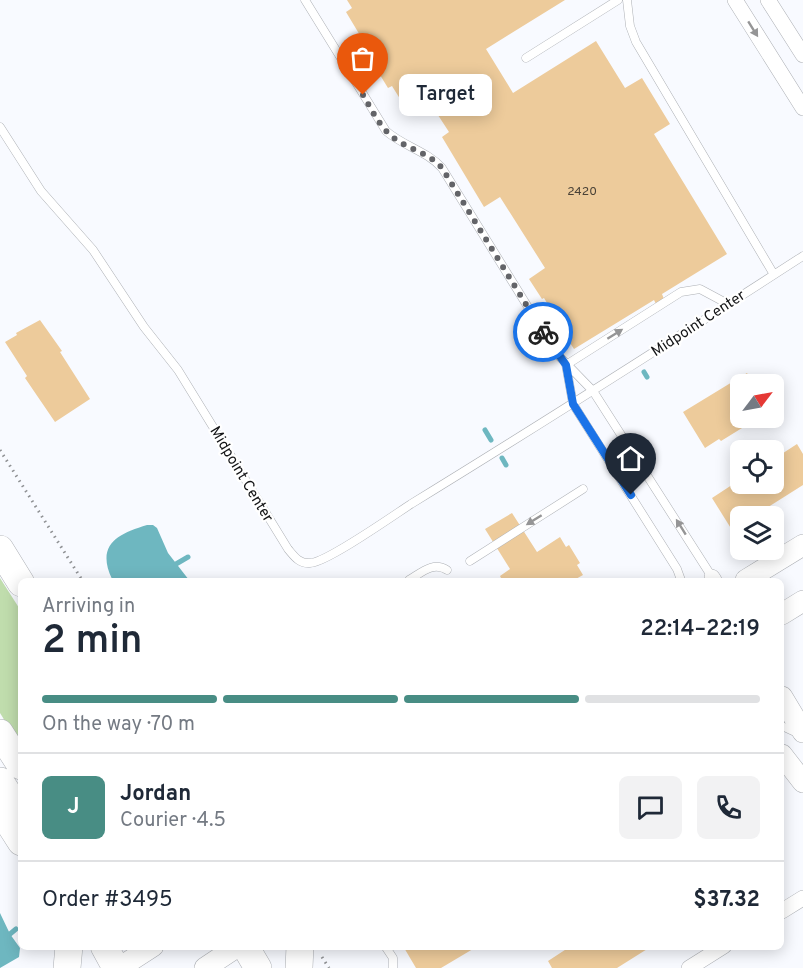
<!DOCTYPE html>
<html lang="en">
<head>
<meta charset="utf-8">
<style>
  :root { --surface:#fff; --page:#f2f2f3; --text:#1f2937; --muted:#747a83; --line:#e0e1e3; --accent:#488d84 }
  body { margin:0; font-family:Overpass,sans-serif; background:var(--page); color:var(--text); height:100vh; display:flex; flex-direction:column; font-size:22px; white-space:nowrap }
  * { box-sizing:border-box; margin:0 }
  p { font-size:20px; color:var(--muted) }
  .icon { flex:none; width:33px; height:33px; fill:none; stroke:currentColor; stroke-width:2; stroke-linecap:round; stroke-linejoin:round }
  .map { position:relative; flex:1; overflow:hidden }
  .panel { position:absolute; left:18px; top:578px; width:766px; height:372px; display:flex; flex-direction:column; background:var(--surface); border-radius:9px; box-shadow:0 3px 15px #0003 }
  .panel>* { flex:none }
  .needle { width:39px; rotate:58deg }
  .fabs { position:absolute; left:730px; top:374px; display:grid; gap:12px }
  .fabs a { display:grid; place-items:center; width:54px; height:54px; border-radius:9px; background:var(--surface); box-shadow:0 3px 15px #0003; font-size:30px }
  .pin { position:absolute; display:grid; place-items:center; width:51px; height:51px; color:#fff; margin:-62px -26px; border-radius:50% 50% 50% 0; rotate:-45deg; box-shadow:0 0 6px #0007 }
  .pin .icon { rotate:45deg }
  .courier { position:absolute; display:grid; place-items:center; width:60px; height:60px; margin:-30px; border:4px solid #1a73e8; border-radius:50%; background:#fff; color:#222; box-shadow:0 2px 8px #0007 }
  .bubble { position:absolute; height:42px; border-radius:9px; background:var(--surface); box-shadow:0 3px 15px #0003; font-size:20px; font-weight:600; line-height:42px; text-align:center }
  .head em { font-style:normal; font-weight:600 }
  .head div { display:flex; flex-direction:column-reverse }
  .head { display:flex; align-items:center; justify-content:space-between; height:102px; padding:0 24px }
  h1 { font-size:39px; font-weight:600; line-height:45px }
  .bar { display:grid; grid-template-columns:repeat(4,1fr); gap:9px 6px; align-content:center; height:72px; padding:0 24px }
  .bar i { height:8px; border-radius:4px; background:var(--line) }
  .bar .on { background:var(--accent) }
  .bar p { grid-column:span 4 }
  .line { display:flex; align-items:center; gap:15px; padding:0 24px; border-top:2px solid var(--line) }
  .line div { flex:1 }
  .round { display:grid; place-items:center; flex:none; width:63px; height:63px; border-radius:9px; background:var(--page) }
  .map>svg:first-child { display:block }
  .green { fill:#c0ddad }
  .water { fill:#6eb7c0 }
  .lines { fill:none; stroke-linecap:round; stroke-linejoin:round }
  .stream { stroke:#6eb7c0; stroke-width:5 }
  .building { fill:#edcb9b }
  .lane-casing { stroke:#adb0b5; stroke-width:9 }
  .street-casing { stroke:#adb0b5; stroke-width:16 }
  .secondary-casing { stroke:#adb0b5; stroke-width:22 }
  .highway-casing { stroke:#adb0b5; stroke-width:28 }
  .path { stroke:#8f9194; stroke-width:3; stroke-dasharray:1.5 4.5; stroke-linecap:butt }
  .lane { stroke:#fff; stroke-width:8 }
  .street { stroke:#fff; stroke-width:15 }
  .secondary { stroke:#fff; stroke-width:21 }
  .highway { stroke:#fff; stroke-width:27 }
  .oneway { fill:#959596 }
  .done { stroke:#636468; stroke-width:6; stroke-dasharray:0 10.8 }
  .route { stroke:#1a73e8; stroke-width:8 }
  .labels { text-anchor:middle; stroke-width:4.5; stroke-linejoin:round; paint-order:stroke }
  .number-label { font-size:12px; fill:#4a4237 }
  .street-label { font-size:15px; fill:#131416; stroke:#fff }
</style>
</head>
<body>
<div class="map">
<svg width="803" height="968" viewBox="0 0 803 968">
  <rect width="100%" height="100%" fill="#f8faff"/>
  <!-- green -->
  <path class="green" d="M 0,578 L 21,611 L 21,747 L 0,713 Z"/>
  <!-- water -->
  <path class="water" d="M 147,525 L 153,525 L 157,528 L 168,553 L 189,580 L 112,579 C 96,545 117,534 147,525 Z
    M 0,913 L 10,934 L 20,948 L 19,957 L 0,968 Z"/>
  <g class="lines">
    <!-- stream -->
    <path class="stream" d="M 644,372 L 647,377
      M 485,430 L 491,440
      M 502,458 L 506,465
      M 176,564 L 188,557
      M 10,934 L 16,929"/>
  </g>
  <!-- building -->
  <path class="building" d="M 347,0 L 565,0 L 486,49 L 513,93 L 596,41 L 625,88 L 642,78 L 670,124 L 654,134 L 727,254 L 662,294 L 664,299 L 656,304 L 654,300 L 574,349 L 548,309 L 550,308 L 544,298 L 542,299 L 529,279 L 545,268 L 500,197 L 484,207 L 442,137 L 449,132 L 421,89 L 402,102 L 392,86 L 388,88 L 361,44 L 364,42 L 346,12 L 352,8 Z
    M 40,320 L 62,351 L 60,352 L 90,399 L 55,422 L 25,378 L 27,376 L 5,342 L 17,335 L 16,333 Z
    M 747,373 L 753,384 L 741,384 L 741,417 L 753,417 L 755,420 L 721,441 L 719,439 L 705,448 L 683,412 Z
    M 797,444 L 803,454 L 803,485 L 754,516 L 741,516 L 741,524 L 732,530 L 712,498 L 741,479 L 741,483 L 774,483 L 774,459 Z
    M 512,513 L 537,552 L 560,537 L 566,547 L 569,545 L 580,563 L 577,565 L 583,575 L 574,580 L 502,580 L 500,576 L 510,569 L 485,529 Z
    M 403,946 L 478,946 L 441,968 L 416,968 Z
    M 571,946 L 652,946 L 617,968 L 552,968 L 548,961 Z"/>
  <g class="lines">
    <!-- lane casing -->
    <g class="lane-casing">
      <path id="lane" d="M 305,0 L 386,131 C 403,146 427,151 442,168 L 557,354 L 593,391 L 712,577
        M 627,0 L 630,26 L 636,42 L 773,273
        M 526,58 L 618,0
        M 0,127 L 41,191 L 93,250 L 144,327 L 178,370 L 288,549 C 294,556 299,564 310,563 C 326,563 394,515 411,504 C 543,423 673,340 803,256
        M 566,365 L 573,404 L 677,569 L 681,580
        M 566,365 L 681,292 L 700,289 L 728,304
        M 470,561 L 583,489
        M 409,580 C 421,573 433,561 447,570
        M 782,726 L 797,733
        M 385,946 L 393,958 L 393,968"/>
    </g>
    <!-- street casing -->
    <g class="street-casing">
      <path id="street" d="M 735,0 L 803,108
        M 768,0 L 803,55
        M 712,577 L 714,580
        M 782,911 L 803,898
        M 689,968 L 724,946"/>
    </g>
    <!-- secondary casing -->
    <g class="secondary-casing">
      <path id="secondary" d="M 746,580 L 803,545
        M 782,614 L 803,601
        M 782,697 L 803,732
        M 782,755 L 803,782
        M 119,968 L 153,946
        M 205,968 L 238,946"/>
    </g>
    <!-- highway casing -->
    <g class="highway-casing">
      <path id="highway" d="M 0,549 L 21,583
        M 0,733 L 21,766
        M 0,781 L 21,814
        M 0,809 L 21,842
        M 104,946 L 116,968
        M 245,946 L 258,968
        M 67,968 L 69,946
        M 299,968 L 300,946"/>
    </g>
    <!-- path -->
    <path class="path" d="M 0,450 L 82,580
      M 322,957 L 329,968"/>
    <!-- lane -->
    <use href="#lane" class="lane"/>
    <!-- street -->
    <use href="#street" class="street"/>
    <!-- secondary -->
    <use href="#secondary" class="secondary"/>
    <!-- highway -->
    <use href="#highway" class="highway"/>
  </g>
  <!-- one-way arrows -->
  <defs><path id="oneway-solid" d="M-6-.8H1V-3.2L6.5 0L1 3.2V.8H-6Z" transform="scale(1.5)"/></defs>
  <g class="oneway">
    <use href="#oneway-solid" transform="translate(753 29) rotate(58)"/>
    <use href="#oneway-solid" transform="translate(615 334) rotate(-32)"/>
    <use href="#oneway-solid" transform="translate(534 520) rotate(148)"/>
    <use href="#oneway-solid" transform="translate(681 527) rotate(-122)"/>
  </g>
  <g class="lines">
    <!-- done -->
    <path class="done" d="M 363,95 C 372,110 380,128 394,138 C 410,150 429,153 442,168 L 543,332"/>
    <!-- route -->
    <path class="route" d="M 543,332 L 566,365 L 573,404 L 631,495"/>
  </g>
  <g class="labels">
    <!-- number labels -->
    <g class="number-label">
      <text x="582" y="195">2420</text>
    </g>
    <!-- street labels -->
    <g class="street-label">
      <text transform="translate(698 323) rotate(-33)" y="5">Midpoint Center</text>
      <text transform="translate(242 474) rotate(59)" y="5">Midpoint Center</text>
    </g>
  </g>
</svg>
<div class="fabs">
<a><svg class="needle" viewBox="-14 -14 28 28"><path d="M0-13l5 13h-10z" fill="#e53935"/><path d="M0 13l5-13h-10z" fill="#747a83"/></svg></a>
<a><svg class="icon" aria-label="locate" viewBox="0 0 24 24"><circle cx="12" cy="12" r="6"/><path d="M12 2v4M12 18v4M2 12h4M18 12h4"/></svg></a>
<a><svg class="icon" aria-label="layers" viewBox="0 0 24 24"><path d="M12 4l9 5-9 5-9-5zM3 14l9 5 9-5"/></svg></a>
</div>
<div class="pin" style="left:363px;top:95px;background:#ea580c"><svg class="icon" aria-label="bag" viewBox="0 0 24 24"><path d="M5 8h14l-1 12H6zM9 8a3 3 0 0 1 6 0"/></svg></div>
<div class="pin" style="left:631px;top:495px;background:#1f2937"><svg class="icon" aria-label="home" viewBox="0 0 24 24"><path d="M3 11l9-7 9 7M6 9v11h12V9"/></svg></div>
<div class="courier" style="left:543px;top:332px"><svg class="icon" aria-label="bike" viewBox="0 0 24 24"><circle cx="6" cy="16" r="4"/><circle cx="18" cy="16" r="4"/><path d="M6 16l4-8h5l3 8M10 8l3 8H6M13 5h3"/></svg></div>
<div class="bubble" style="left:399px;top:74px;width:93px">Target</div>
<section class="panel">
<div class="head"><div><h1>2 min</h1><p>Arriving in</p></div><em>22:14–22:19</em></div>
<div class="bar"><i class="on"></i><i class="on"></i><i class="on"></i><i></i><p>On the way · 70 m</p></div>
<div class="line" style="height:108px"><b class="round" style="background:var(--accent);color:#fff">J</b><div><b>Jordan</b><p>Courier · 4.5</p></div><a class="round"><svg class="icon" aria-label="chat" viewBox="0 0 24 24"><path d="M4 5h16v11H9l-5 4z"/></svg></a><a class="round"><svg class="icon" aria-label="phone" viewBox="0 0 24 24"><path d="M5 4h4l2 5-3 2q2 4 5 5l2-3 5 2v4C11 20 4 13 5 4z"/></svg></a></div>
<div class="line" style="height:78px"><div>Order #3495</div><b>$37.32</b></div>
</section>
</div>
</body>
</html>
